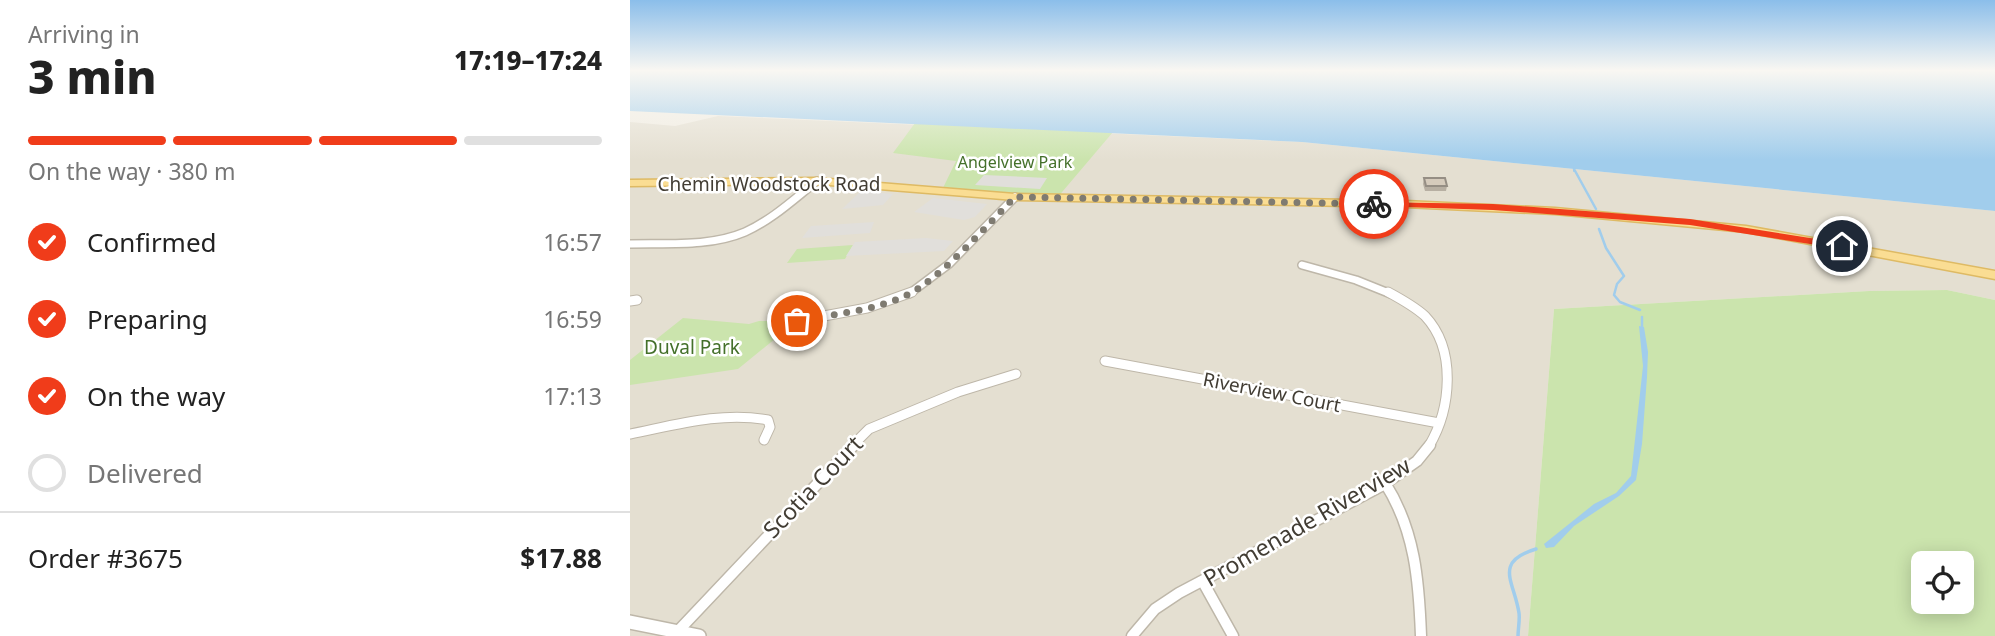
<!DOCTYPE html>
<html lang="en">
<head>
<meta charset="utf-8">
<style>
  :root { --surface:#fff; --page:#f6f6f6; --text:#222; --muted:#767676; --line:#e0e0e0; --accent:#f03c1a }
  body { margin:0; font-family:"Noto Sans",sans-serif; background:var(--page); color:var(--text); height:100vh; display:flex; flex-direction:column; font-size:26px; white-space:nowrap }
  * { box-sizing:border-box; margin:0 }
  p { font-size:23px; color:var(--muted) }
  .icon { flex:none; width:38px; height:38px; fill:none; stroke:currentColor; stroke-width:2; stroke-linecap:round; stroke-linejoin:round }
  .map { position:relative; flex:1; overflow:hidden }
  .details { display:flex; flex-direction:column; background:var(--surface); width:630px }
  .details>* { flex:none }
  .fabs { position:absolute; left:1281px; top:551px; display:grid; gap:14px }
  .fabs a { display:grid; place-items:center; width:63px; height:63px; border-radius:10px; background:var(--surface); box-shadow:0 4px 18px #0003; font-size:35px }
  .pin { position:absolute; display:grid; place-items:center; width:60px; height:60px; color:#fff; margin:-30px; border:4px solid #fff; border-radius:50%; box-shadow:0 2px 7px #0007 }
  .courier { position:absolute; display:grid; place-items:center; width:70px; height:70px; margin:-35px; border:5px solid #f03c1a; border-radius:50%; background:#fff; color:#222; box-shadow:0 2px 9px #0007 }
  .overview em { font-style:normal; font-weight:800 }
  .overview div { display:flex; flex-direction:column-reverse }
  .overview { display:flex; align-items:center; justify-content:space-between; height:119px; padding:0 28px }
  h1 { font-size:46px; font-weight:800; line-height:52px }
  .bar { display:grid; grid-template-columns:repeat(4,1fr); gap:10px 7px; align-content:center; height:84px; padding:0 28px }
  .bar i { height:9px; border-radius:5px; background:var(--line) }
  .bar .on { background:var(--accent) }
  .bar p { grid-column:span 4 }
  .line { display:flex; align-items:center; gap:18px; padding:0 28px; border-top:2px solid var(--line) }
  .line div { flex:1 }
  ol { padding:0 28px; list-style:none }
  li { display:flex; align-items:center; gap:21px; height:77px }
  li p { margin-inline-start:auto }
  li .icon { padding:7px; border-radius:50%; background:var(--accent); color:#fff; stroke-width:4 }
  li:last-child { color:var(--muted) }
  li i { width:38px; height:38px; border:4px solid var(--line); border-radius:50% }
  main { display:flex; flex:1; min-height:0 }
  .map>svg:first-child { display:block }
  .residential { fill:#e4dfd1 }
  .green { fill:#cbe4ad; fill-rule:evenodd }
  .parking { fill:#e1dfdb }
  .water { fill:#a1cdec }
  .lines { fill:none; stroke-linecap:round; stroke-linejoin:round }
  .stream-far2 { stroke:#a1cdec; stroke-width:2 }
  .stream-far1 { stroke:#a1cdec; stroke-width:2.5 }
  .stream { stroke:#a1cdec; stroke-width:3.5 }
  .minor-far2-casing { stroke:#beb7a9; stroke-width:10 }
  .minor-far1-casing { stroke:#beb7a9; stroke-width:11 }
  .minor-casing { stroke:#beb7a9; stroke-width:13 }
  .tertiary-casing { stroke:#beb7a9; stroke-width:16 }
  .primary-casing { stroke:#deba64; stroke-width:3 }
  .minor-far2 { stroke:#fff; stroke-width:7 }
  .minor-far1 { stroke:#fff; stroke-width:9 }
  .minor { stroke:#fff; stroke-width:10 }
  .tertiary { stroke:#fff; stroke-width:13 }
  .primary { fill:#fadd93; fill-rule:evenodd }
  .wall { fill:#b7afa2 }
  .building { fill:#d5cbbc; stroke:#958e84; stroke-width:2 }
  .route { fill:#f03c1a }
  .done { stroke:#7f7b71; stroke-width:7; stroke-dasharray:0 12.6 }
  .labels { text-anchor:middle; stroke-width:5; stroke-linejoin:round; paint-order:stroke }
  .far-park-label { font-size:16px; fill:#44702a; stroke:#fff }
  .street-label { font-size:19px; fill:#423d34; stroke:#fff }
  .park-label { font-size:19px; fill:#44702a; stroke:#fff }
  .near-street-label { font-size:23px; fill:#423d34; stroke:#fff }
</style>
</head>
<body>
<main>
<section class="details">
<div class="overview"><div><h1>3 min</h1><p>Arriving in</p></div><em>17:19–17:24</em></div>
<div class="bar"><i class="on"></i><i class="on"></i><i class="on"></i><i></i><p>On the way · 380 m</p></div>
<ol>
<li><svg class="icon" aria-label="check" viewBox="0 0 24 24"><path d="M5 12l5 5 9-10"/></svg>Confirmed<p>16:57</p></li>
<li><svg class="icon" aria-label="check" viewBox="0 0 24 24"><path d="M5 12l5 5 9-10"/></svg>Preparing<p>16:59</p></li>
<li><svg class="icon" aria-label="check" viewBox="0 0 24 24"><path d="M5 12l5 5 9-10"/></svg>On the way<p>17:13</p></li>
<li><i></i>Delivered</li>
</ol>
<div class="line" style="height:91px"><div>Order #3675</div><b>$17.88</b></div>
</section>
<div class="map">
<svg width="1365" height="636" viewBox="0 0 1365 636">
  <rect width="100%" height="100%" fill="#f1ede3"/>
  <!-- residential -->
  <path class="residential" d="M 88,116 L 672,142 L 1365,211 L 1365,300 L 1317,290 L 1239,291 L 924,309 L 898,636 L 0,636 L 0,122 L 45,126 Z"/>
  <!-- green -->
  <path class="green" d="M 285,123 L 483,132 L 427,198 L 312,190 L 326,161 L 263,153 Z
    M 223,245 L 215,259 L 157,263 L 167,249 Z
    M 1317,290 L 1365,300 L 1365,636 L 898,636 L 924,309 L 1239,291 ZM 1293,564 L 1332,564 L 1332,602 L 1293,602 Z
    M 53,318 L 119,324 L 129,321 L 167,321 L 108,369 L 0,385 L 0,360 Z"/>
  <!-- parking -->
  <path class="parking" d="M 354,175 L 417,178 L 410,189 L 345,185 Z
    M 231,191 L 263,194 L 253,205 L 212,209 Z
    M 303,198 L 357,204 L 345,217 L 334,220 L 284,212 Z
    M 244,222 L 240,233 L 172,238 L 181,226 Z
    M 296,238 L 323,241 L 314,251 L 216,256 L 225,242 Z"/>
  <!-- water -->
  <path class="water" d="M 0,71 L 1365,71 L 1365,211 L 672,142 L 0,111 Z
    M 1009,326 L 1014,327 L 1018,352 L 1017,377 L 1012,444 L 1006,480 L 989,496 L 944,526 L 924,547 L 916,548 L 914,544 L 964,504 L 986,493 L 1001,476 L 1013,366 Z"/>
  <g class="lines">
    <!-- stream-far2 -->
    <path class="stream-far2" d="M 944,166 L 944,171"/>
    <!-- stream-far1 -->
    <path class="stream-far1" d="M 944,169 L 966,209
      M 969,229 L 976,248 L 994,276 L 987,284 L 984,295 L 990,302 L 1010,310
      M 1012,317 L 1012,328"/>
    <!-- stream -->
    <path class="stream" d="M 888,636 C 888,629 890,620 889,613 C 884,581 863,562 906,549"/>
    <!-- minor-far2 casing -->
    <g class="minor-far2-casing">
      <path id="minor-far2" d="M 0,244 C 37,243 80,247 115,232 C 142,220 164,199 187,181
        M 672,265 L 726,280 L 761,294
        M 279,294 L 319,264 L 385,197"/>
    </g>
    <!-- minor-far1 casing -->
    <g class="minor-far1-casing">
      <path id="minor-far1" d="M 758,292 C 771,299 784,306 795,316 C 827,350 821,409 799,446
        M 0,301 L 7,300
        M 167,321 L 237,308 L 282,292
        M 475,361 L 809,423
        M 0,434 C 45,425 93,411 138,420 L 140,427 L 134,440
        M 222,446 L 239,429 L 328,392 L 386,374"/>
    </g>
    <!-- minor casing -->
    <g class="minor-casing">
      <path id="minor" d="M 755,483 C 785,530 789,581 791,636
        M 573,582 L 603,636
        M 49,630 L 224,445
        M 502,636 L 525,609 L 549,593 L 753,485 L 787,461 L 800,445"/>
    </g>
    <!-- tertiary casing -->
    <g class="tertiary-casing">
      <path id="tertiary" d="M 0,622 L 69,636"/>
    </g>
    <!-- primary casing -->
    <g class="primary-casing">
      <path id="primary" d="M 187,178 L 385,194 L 775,201 L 925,208 L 1116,226 L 1365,271 L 1365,279 L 1116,232 L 925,214 L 775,207 L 385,200 L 187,184 L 0,186 L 0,180 Z"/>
    </g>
    <!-- minor-far2 -->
    <use href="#minor-far2" class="minor-far2"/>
    <!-- minor-far1 -->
    <use href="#minor-far1" class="minor-far1"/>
    <!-- minor -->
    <use href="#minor" class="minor"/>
    <!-- tertiary -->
    <use href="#tertiary" class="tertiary"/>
    <!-- primary -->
    <use href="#primary" class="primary"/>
  </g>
  <!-- wall -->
  <path class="wall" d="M 794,178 L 817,186 L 816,191 L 795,191 L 793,184 Z"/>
  <!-- building -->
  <path class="building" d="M 794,178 L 815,178 L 817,186 L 796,186 Z"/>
  <!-- sky -->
  <linearGradient id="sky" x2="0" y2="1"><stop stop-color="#8bbeea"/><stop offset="0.44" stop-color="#f9f7f2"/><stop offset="1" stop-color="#f9f7f2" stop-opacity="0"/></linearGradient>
  <rect width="1365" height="160" fill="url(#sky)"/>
  <!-- route -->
  <path class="route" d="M 740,202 L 863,204 L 1060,219 L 1212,243 L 1217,246 L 1212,249 L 1060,225 L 863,210 L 744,206 L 740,206 Z"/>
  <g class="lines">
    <!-- done -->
    <path class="done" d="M 167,321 C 203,314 244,311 277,295 C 310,279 358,224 385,197 L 744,204"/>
  </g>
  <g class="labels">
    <!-- far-park labels -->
    <g class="far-park-label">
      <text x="385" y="168">Angelview Park</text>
    </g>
    <!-- street labels -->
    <g class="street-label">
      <text x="139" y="191">Chemin Woodstock Road</text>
      <text transform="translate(642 392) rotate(11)" y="7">Riverview Court</text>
    </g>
    <!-- park labels -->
    <g class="park-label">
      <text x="62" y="354">Duval Park</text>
    </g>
    <!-- near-street labels -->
    <g class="near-street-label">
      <text transform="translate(183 487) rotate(-46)" y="8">Scotia Court</text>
      <text transform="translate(677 522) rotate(-30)" y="8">Promenade Riverview</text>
    </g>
  </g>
</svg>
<div class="fabs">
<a><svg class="icon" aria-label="locate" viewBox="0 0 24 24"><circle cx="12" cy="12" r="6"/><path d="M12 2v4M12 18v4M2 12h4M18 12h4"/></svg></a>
</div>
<div class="pin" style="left:167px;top:321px;background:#ea580c"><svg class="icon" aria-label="bag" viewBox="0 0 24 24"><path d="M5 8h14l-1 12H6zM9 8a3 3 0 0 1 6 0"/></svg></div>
<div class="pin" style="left:1212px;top:246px;background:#1f2937"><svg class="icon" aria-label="home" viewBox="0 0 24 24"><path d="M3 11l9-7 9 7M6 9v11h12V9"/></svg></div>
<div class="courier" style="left:744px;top:204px"><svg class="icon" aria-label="bike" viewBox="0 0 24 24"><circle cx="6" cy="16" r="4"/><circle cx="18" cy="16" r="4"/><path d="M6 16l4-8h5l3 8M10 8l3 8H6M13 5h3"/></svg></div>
</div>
</main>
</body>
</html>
